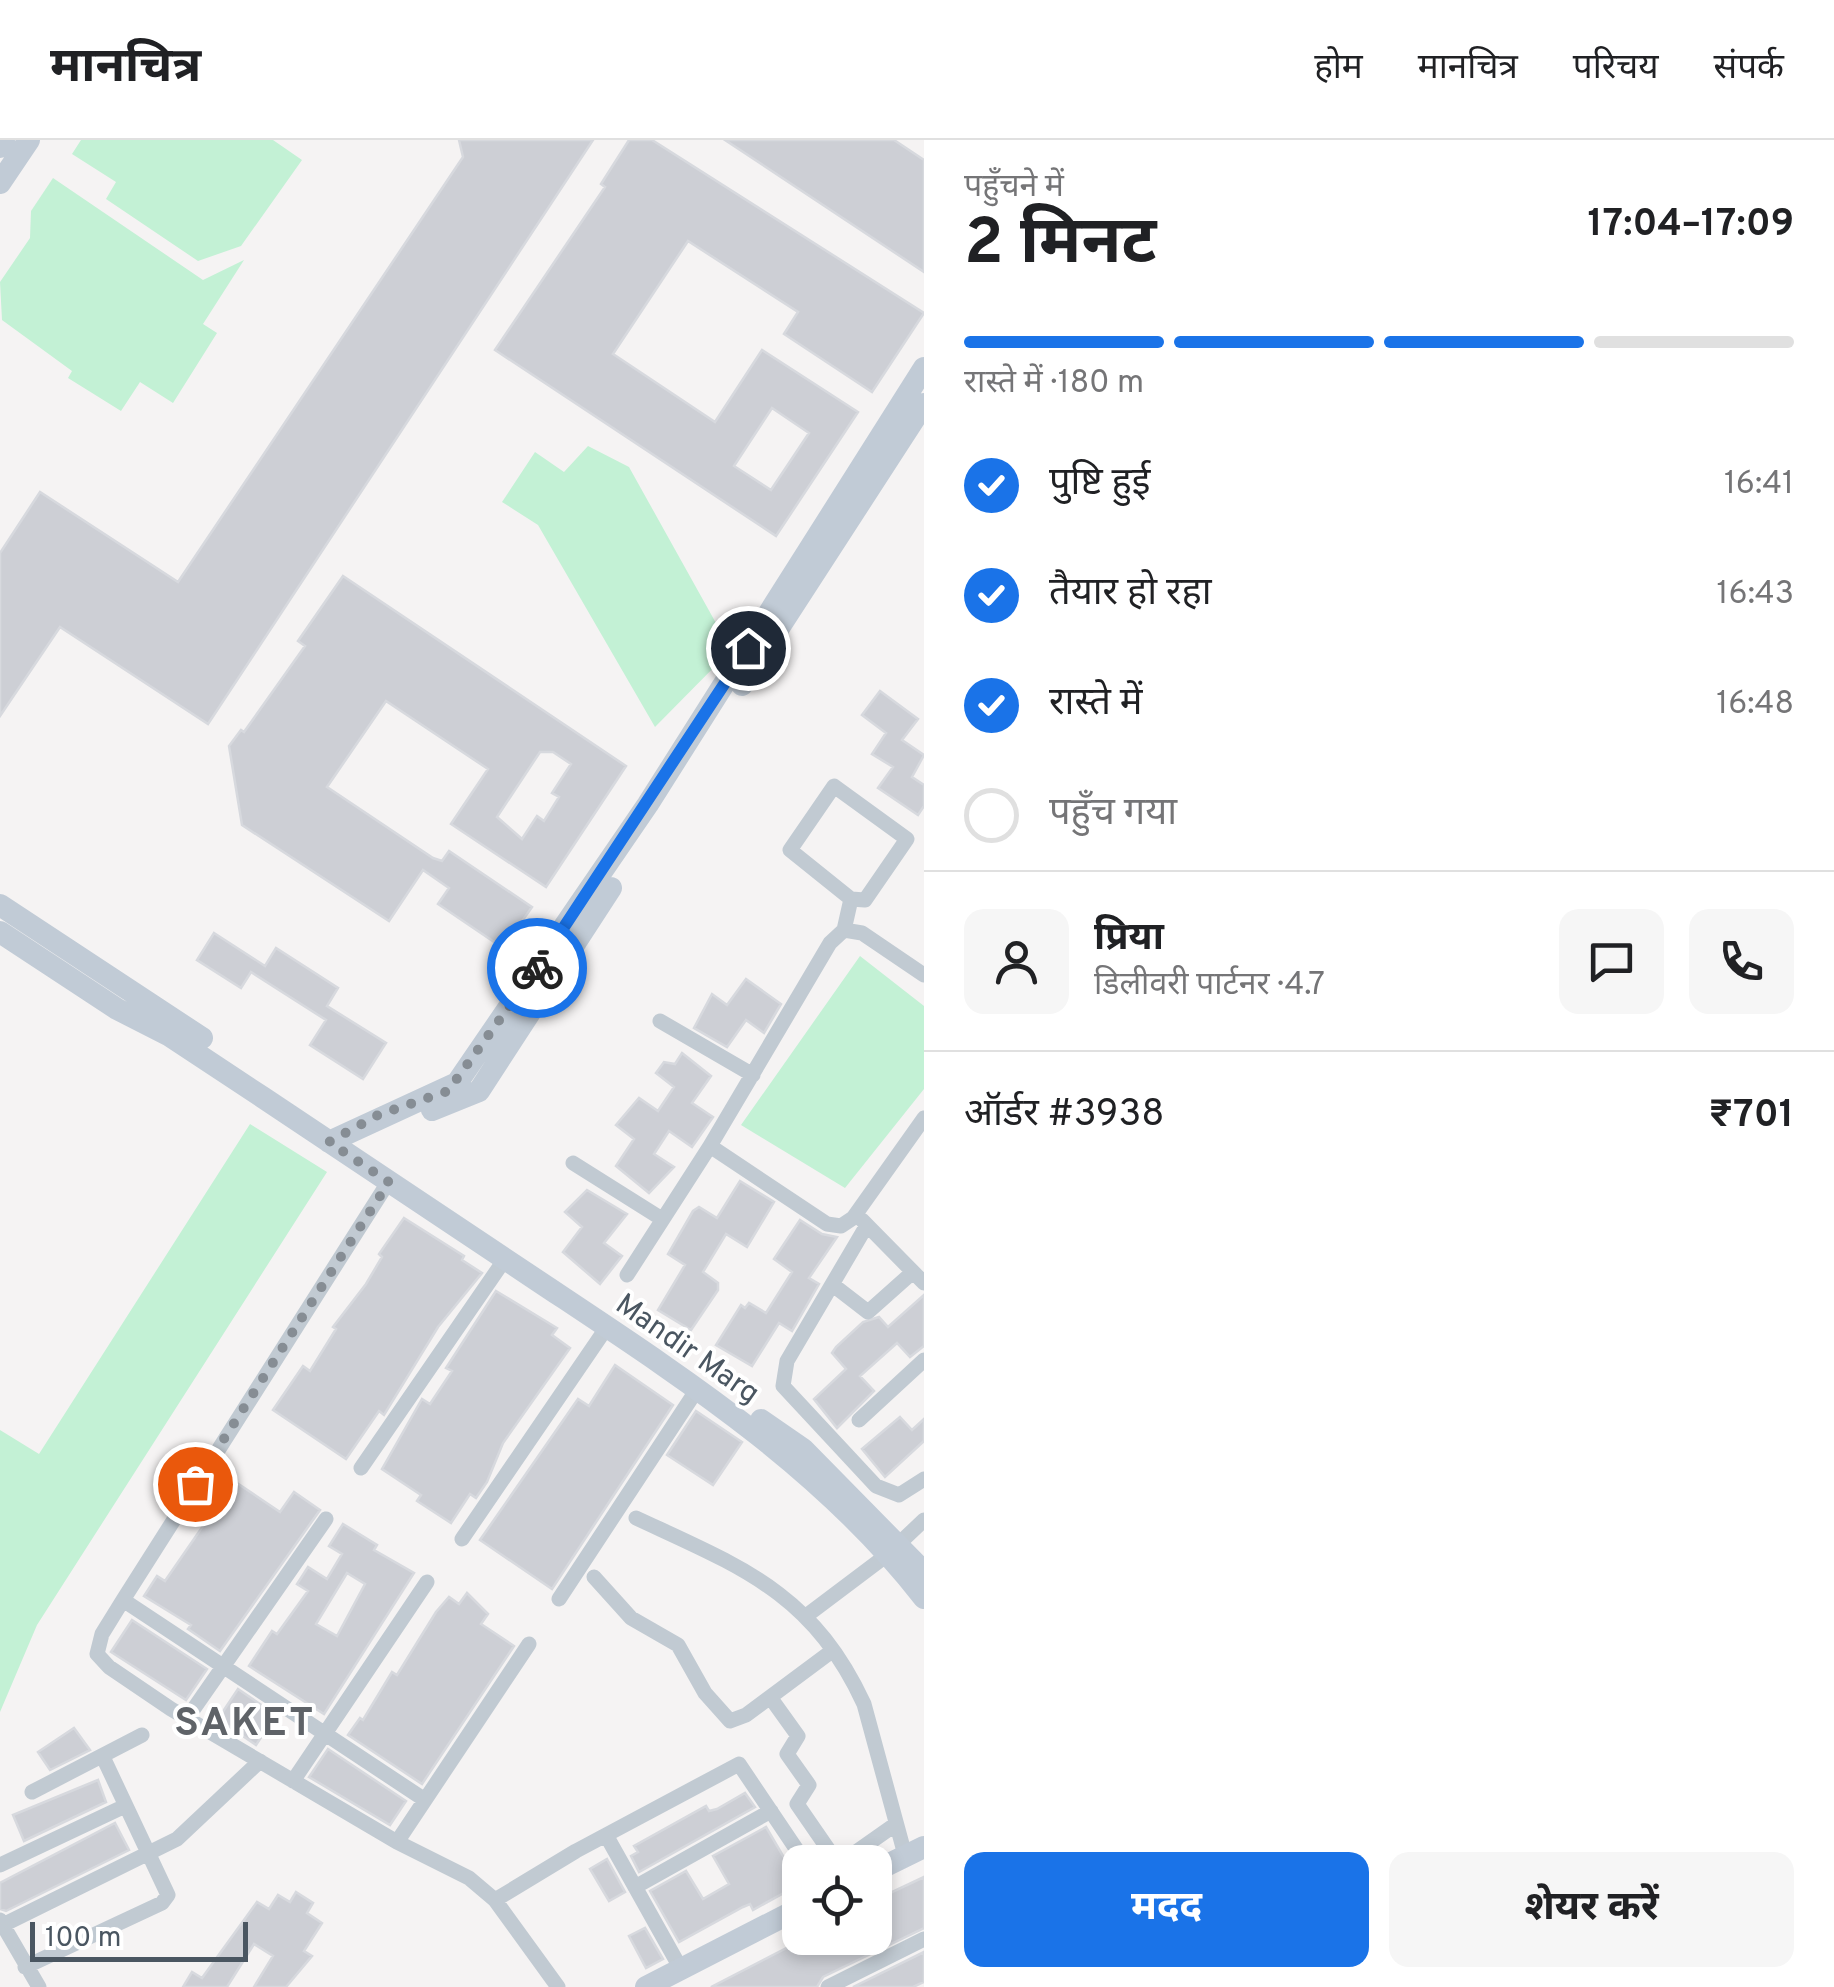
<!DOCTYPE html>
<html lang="hi">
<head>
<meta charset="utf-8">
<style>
  :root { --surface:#fff; --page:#f6f6f6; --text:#202124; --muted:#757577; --line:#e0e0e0; --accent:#1a73e8 }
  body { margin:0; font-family:Overpass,"Noto Sans Devanagari",sans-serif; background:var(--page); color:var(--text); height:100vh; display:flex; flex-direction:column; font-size:38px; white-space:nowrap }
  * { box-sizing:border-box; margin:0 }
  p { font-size:32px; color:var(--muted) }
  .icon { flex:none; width:55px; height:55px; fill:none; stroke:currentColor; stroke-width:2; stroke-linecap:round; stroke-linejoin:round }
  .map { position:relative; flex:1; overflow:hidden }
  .side { display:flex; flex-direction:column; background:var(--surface); width:910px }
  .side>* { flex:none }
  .fabs { position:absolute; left:782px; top:1705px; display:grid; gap:20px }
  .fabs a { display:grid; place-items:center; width:110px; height:110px; border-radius:20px; background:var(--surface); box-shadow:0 5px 15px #0003; font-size:50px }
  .scale { position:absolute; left:30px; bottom:25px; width:218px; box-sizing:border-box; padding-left:10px; border:5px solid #4a5661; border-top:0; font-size:28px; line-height:35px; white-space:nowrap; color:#4a5661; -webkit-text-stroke:8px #fff; paint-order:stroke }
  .pin { position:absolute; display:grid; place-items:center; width:85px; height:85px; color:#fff; margin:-42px; border:5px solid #fff; border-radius:50%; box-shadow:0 2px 10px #0007 }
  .courier { position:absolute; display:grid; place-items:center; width:100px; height:100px; margin:-50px; border:8px solid #1a73e8; border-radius:50%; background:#fff; color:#222; box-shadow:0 2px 12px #0007 }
  .overview em { font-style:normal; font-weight:700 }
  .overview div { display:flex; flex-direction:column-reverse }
  .overview { display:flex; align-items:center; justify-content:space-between; height:170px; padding:0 40px }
  h1 { font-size:65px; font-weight:700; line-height:75px }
  .bar { display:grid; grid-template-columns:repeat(4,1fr); gap:15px 10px; align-content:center; height:120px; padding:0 40px }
  .bar i { height:12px; border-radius:8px; background:var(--line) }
  .bar .current { background:var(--accent) }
  .bar p { grid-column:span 4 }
  .line { display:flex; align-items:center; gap:25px; padding:0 40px; border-top:2px solid var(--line) }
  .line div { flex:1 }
  .round { display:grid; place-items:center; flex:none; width:105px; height:105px; border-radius:20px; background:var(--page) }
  ol { padding:0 40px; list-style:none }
  li { display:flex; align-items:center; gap:30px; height:110px }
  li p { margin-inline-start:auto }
  li .icon { padding:10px; border-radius:50%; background:var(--accent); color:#fff; stroke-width:4 }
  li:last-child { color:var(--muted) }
  li i { width:55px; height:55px; border:5px solid var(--line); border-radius:50% }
  .cta { display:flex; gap:20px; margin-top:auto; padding:20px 40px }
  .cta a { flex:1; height:115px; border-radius:20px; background:var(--accent); color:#fff; font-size:40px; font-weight:700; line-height:115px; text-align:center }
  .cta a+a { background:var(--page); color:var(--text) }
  header { display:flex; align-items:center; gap:60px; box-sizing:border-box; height:140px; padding:0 50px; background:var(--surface); border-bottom:2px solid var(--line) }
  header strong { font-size:48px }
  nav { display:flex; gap:55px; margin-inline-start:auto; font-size:35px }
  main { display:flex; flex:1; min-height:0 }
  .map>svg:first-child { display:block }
  .green { fill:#c3f1d5 }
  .building { fill:#cdcfd5; stroke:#d7d9de; stroke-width:2.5; fill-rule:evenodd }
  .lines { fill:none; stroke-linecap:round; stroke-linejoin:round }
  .street { stroke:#c1cad2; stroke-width:15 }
  .secondary { stroke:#c1cbd6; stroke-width:22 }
  .done { stroke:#868d94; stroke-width:10; stroke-dasharray:0 18 }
  .route { stroke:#1a73e8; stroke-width:12 }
  .labels { text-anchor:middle; stroke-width:8; stroke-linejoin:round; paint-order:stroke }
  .street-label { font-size:30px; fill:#4a5661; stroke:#fff }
  .district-label { font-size:40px; font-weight:bold; letter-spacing:2.5px; fill:#5f6368; stroke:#fff }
</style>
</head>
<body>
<header>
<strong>मानचित्र</strong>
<nav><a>होम</a><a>मानचित्र</a><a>परिचय</a><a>संपर्क</a></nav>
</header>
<main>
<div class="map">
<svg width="924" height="1847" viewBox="0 0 924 1847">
  <rect width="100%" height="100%" fill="#f5f3f3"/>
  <!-- green -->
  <path class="green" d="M 81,0 L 273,0 L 302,20 L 241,106 L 198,121 L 106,59 L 116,42 L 72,14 Z
    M 53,38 L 203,140 L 244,120 L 203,184 L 217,193 L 173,263 L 140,242 L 121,271 L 68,238 L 72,231 L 2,180 L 0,142 L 30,98 L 31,71 Z
    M 588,306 L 629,327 L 731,510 L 655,587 L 538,385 L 502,362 L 535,312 L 564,332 Z
    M 860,816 L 924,866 L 924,949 L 845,1048 L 741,985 Z
    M 250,984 L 327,1032 L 37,1485 L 0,1572 L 0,1290 L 39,1314 Z"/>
  <!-- building -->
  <path class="building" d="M 459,0 L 593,0 L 208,584 L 60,487 L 0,576 L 0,413 L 40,352 L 178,442 L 463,17 Z
    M 629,0 L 652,0 L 924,173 L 872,252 L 784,194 L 798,172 L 688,101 L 613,214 L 715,282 L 762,210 L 858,272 L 776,396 L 495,210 L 605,47 L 601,44 ZM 772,268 L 809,293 L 771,350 L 734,326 Z
    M 725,0 L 894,0 L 924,20 L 924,132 Z
    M 343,436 L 626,626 L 546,747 L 451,684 L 488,629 L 386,561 L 327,647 L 433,718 L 442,721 L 449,711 L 532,767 L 503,808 L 438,764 L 449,748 L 423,730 L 389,781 L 242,685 L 229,606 L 241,590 L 244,592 L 305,506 L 298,501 ZM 540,612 L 553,612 L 571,624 L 552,653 L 559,657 L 544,681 L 537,676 L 522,699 L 497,677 Z
    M 880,551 L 918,579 L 902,600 L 924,615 L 912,637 L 924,645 L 924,666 L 918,675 L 878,648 L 893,627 L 872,614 L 886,593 L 862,575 Z
    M 214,793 L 265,826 L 276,808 L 338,848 L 327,866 L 386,903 L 363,939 L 310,905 L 326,880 L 251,832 L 241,848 L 197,820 Z
    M 746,839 L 781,864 L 764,893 L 746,880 L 727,907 L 694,888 L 712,854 L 727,865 Z
    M 682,913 L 711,936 L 692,963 L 713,977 L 692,1007 L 669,991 L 654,1014 L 674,1027 L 649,1053 L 616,1026 L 634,999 L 616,985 L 639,958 L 658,971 L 674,947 L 656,933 L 664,922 L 675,924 Z
    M 740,1041 L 774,1062 L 747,1107 L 726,1094 L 703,1132 L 718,1143 L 718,1150 L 691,1190 L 658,1170 L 685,1125 L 668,1114 L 693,1071 L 699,1067 L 717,1078 Z
    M 587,1050 L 627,1074 L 604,1103 L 622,1116 L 600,1144 L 563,1112 L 582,1087 L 565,1072 Z
    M 404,1078 L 464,1116 L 462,1120 L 482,1133 L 438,1187 L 384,1275 L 379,1271 L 346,1319 L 273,1270 L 303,1226 L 310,1231 L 336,1189 L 333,1187 L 366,1144 L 382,1117 L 379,1114 Z
    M 800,1080 L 822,1094 L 837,1097 L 809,1138 L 819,1144 L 792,1191 L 779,1183 L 752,1226 L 716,1205 L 741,1165 L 745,1168 L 749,1163 L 766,1173 L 792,1132 L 774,1119 Z
    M 496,1151 L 557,1188 L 552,1195 L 570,1208 L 503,1303 L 487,1342 L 476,1358 L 470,1354 L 451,1383 L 417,1361 L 421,1355 L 382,1329 L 422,1259 L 430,1264 L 452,1231 L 446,1228 Z
    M 924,1155 L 924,1206 L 910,1217 L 897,1203 L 860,1236 L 874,1251 L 837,1288 L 814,1259 L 846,1229 L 832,1213 L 836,1207 L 863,1182 L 879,1177 L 888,1187 Z
    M 615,1225 L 673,1265 L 552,1449 L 480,1400 L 578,1259 L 589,1266 Z
    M 696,1271 L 742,1302 L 713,1345 L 667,1315 Z
    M 900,1277 L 912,1290 L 924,1279 L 924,1301 L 885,1337 L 862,1309 Z
    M 234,1341 L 280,1372 L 294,1352 L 320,1370 L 220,1511 L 188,1489 L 191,1485 L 144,1456 L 157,1436 L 165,1441 Z
    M 343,1384 L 377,1405 L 374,1410 L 414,1433 L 324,1574 L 249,1526 L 272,1491 L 277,1494 L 308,1451 L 297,1444 L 308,1427 L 327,1439 L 342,1414 L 329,1406 ZM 347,1433 L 365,1444 L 337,1496 L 316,1484 Z
    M 467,1453 L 488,1474 L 481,1484 L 514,1506 L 422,1644 L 348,1595 L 360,1578 L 363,1580 L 392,1532 L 397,1535 L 436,1472 L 449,1457 L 459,1464 Z
    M 132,1480 L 207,1529 L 186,1560 L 111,1512 Z
    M 238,1549 L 276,1575 L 256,1605 L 218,1579 Z
    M 74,1588 L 90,1610 L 50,1630 L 38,1612 Z
    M 328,1609 L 406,1661 L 390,1685 L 309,1637 Z
    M 98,1640 L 106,1662 L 24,1701 L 13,1675 Z
    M 745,1653 L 755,1667 L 639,1732 L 631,1716 L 638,1712 L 634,1706 L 706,1666 L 709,1671 L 717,1669 Z
    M 115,1683 L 129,1710 L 6,1771 L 0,1769 L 0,1743 Z
    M 766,1687 L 783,1716 L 800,1732 L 800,1744 L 753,1770 L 750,1764 L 743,1767 L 679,1802 L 650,1751 L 686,1731 L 703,1759 L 729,1744 L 713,1716 Z
    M 607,1719 L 625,1752 L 609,1761 L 590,1729 Z
    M 924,1737 L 924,1788 L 823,1837 L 817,1847 L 711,1847 L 806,1798 L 875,1798 L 875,1760 Z
    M 296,1752 L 313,1763 L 307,1773 L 322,1783 L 304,1811 L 312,1816 L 286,1847 L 254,1847 L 273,1816 L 254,1804 L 227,1847 L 183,1847 L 192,1832 L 202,1838 L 257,1762 L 269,1769 L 278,1755 L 290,1762 Z
    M 645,1788 L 663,1819 L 646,1828 L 629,1796 Z
    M 924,1812 L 924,1842 L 913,1847 L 853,1847 Z"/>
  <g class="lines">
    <!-- street -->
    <path class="street" d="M 851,759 L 790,710 L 834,646 L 907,699 L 865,760 L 851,759 L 844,790 L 830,803 L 710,1006 L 827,1084 L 841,1086 L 853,1078 L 924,978
      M 844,790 L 862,793 L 924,835
      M 660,881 L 753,935
      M 573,1023 L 662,1079
      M 389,1041 L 123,1460 L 102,1494 L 97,1514 L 109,1527 L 171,1569 L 397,1702 L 469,1738 L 495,1760 L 558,1847
      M 862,1080 L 924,1143
      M 867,1085 L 787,1221 L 783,1246 L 876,1346 L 899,1355 L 924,1339
      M 627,1135 L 710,1006
      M 833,1145 L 868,1172 L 913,1132
      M 859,1280 L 924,1220
      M 361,1328 L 505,1119
      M 636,1378 C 741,1427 812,1452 864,1564 L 905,1715
      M 462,1399 L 607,1187
      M 594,1437 L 631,1478 L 678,1505 L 705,1553 L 730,1581 L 746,1575 L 832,1511
      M 559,1459 L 698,1248
      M 123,1460 L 425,1660
      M 806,1476 L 887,1415 L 924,1380
      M 770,1557 L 798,1596 L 787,1614 L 809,1645 L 797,1664 L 837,1722
      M 188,1577 L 326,1379
      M 293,1641 L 427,1442
      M 32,1652 L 142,1595
      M 606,1695 L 681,1829
      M 397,1702 L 529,1504
      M 842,1722 L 896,1684
      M 0,1725 L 125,1666
      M 635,1747 L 771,1671
      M 495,1760 L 576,1711 L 739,1624 L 805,1722
      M 0,1780 L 39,1847
      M 3,1785 L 177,1699 L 260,1621
      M 25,1827 L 162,1763 L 168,1755 L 103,1617
      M 828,1847 L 924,1799"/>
    <!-- secondary -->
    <path class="secondary" d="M 0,7 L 4,0
      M 0,43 L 29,0
      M 742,545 L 924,264
      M 0,765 L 202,898
      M 0,792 L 117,869 L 170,896 C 293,977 415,1059 538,1141 C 676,1233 821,1325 924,1458
      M 432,970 L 479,951 L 611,748
      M 329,1002 L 457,943 L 648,664 L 924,228
      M 761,1280 L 803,1309 L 924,1432
      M 875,1731 L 924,1707
      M 646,1847 L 800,1768"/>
  </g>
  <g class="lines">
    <!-- done -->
    <path class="done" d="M 195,1344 L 389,1042 L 329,1002 L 378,975 L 448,951 L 537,828"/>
    <!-- route -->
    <path class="route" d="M 537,828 L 748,508"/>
  </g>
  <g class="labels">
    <!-- street labels -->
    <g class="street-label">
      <text transform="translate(688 1208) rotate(35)" y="10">Mandir Marg</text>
    </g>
    <!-- district labels -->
    <g class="district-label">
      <text x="245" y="1595">SAKET</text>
    </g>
  </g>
</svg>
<div class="fabs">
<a><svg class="icon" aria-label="locate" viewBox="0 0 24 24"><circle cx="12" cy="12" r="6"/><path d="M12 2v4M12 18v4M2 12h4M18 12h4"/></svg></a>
</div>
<div class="scale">100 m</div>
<div class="pin" style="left:195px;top:1344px;background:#ea580c"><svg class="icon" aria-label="bag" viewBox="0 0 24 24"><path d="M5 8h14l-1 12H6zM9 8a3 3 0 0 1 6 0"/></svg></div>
<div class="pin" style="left:748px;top:508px;background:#1f2937"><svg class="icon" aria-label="home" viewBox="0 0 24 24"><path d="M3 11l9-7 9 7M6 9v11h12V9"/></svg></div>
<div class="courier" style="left:537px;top:828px"><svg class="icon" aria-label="bike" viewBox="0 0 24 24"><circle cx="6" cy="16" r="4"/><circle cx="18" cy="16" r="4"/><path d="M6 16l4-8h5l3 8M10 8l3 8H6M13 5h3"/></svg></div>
</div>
<section class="side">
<div class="overview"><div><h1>2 मिनट</h1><p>पहुँचने में</p></div><em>17:04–17:09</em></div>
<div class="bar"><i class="current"></i><i class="current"></i><i class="current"></i><i></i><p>रास्ते में · 180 m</p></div>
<ol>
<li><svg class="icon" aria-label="check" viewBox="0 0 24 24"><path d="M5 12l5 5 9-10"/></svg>पुष्टि हुई<p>16:41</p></li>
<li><svg class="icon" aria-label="check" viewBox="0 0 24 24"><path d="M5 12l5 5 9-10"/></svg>तैयार हो रहा<p>16:43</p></li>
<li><svg class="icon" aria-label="check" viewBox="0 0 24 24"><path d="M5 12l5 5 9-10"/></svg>रास्ते में<p>16:48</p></li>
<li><i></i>पहुँच गया</li>
</ol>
<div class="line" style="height:180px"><a class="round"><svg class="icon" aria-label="person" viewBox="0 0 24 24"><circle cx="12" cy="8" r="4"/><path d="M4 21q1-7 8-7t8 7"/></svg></a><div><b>प्रिया</b><p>डिलीवरी पार्टनर · 4.7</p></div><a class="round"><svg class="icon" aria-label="chat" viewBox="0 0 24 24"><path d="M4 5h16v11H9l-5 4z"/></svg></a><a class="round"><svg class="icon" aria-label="phone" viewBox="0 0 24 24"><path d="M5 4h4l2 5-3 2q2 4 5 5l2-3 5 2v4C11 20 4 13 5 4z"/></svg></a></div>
<div class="line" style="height:130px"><div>ऑर्डर #3938</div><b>₹701</b></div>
<div class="cta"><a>मदद</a><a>शेयर करें</a></div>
</section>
</main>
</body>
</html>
